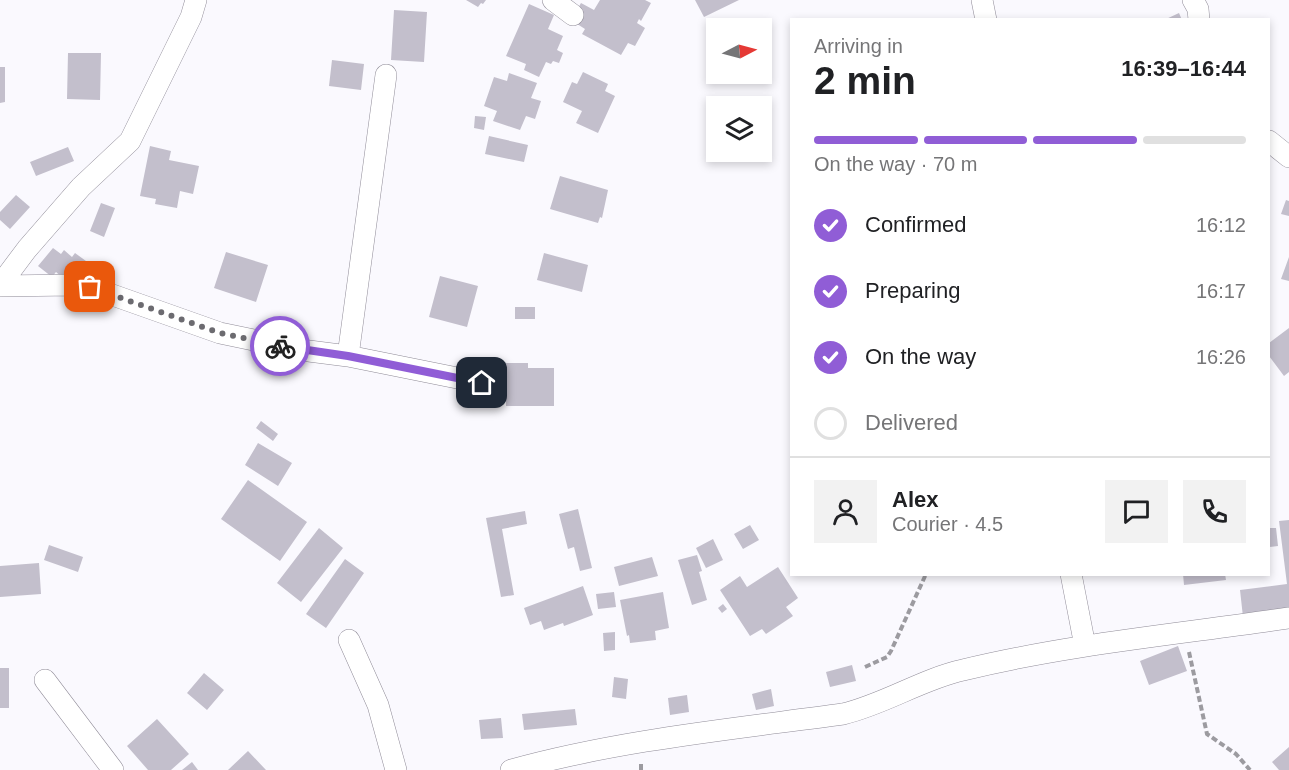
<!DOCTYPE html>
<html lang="en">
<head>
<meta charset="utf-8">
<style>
  :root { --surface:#fff; --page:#f2f2f2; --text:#202124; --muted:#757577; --line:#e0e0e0; --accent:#905dd6 }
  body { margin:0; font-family:Arial,sans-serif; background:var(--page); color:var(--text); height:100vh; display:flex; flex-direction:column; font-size:22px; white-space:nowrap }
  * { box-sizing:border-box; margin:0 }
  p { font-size:20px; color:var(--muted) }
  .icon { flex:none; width:33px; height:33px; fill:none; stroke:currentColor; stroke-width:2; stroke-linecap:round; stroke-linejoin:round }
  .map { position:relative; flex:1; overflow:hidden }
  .panel { position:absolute; left:790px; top:18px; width:480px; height:558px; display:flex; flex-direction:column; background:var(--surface); border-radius:0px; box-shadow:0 3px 9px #0003 }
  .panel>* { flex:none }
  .needle { width:39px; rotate:84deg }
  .tools { position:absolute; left:706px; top:18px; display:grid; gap:12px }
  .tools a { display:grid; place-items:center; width:66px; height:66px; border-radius:0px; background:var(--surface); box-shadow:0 3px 9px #0003; font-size:30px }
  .pin { position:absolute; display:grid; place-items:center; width:51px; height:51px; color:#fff; margin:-26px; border-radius:12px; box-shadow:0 3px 9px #0006 }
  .courier { position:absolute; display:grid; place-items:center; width:60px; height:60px; margin:-30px; border:4px solid #905dd6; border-radius:50%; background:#fff; color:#222; box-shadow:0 2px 8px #0007 }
  .overview em { font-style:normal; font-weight:700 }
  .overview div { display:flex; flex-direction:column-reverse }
  .overview { display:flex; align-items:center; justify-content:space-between; height:102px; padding:0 24px }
  h1 { font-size:39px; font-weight:700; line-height:45px }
  .bar { display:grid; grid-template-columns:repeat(4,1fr); gap:9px 6px; align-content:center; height:72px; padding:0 24px }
  .bar i { height:8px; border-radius:4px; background:var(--line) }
  .bar .on { background:var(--accent) }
  .bar p { grid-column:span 4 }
  .line { display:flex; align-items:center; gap:15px; padding:0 24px; border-top:2px solid var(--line) }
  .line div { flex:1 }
  .round { display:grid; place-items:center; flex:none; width:63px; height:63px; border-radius:0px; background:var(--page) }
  ol { padding:0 24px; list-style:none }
  li { display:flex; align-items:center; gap:18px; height:66px }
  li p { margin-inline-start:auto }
  li .icon { padding:6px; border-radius:50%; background:var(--accent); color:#fff; stroke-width:4 }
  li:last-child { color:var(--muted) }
  li i { width:33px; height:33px; border:3px solid var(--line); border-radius:50% }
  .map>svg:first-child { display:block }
  .building { fill:#c3bfcc }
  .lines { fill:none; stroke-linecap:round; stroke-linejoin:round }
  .minor-casing { stroke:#908c98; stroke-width:22 }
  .path { stroke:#9c9ba0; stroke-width:4; stroke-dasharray:6 3; stroke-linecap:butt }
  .minor { stroke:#fff; stroke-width:21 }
  .done { stroke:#6c6b70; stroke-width:6; stroke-dasharray:0 10.8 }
  .route { stroke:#905dd6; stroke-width:8 }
</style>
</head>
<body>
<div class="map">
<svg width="1289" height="770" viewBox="0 0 1289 770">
  <rect width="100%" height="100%" fill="#faf9fe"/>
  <!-- building -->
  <path class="building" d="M 466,0 L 486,0 L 483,4 L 481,3 L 478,7 Z
    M 600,0 L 645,0 L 651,3 L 641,21 L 639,19 L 637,23 L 645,28 L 635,46 L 628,43 L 621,55 L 582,34 L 585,29 L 571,20 L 581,3 L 594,10 Z
    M 695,0 L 739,0 L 704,17 Z
    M 529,4 L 554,15 L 548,29 L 563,36 L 557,50 L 563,53 L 559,63 L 553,61 L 551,64 L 546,62 L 539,77 L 524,70 L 526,64 L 506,56 Z
    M 394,10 L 427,12 L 424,62 L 391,60 Z
    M 1179,13 L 1182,20 L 1164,20 Z
    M 68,53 L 101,53 L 100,100 L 67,99 Z
    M 332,60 L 364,64 L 361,90 L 329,86 Z
    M 0,67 L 5,67 L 5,102 L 0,103 Z
    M 583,72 L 608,84 L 605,91 L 615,96 L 598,133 L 576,123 L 582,111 L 563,102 L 572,82 L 577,84 Z
    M 509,73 L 537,83 L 531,98 L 541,101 L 535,119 L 526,116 L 520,130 L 493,121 L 497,111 L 484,106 L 494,77 L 507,81 Z
    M 475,116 L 486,117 L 484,130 L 474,128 Z
    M 489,136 L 528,145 L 524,162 L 485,154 Z
    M 150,146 L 171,151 L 169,160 L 199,166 L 193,194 L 180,191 L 177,208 L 155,204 L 156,199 L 140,196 Z
    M 68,147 L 74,161 L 36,176 L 30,162 Z
    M 560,176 L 608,190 L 602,218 L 600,217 L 598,223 L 550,209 Z
    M 16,195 L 30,207 L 10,229 L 0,220 L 0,212 Z
    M 1286,200 L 1289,201 L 1289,216 L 1281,214 Z
    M 101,203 L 115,208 L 104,237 L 90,231 Z
    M 53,248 L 61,254 L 64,250 L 72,257 L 75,253 L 86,261 L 73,277 L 69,274 L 64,279 L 56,272 L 52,277 L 38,266 Z
    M 226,252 L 268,265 L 256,302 L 214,288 Z
    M 544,253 L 588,265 L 582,292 L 537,280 Z
    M 1289,257 L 1289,281 L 1281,279 Z
    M 440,276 L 478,286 L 467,327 L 429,317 Z
    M 515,307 L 535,307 L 535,319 L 515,319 Z
    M 1289,328 L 1289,372 L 1284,376 L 1269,356 L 1269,343 Z
    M 501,363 L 528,363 L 528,368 L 554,368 L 554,406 L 506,406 L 506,380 L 501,379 Z
    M 261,421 L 278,434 L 273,441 L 256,428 Z
    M 258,443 L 292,463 L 278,486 L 245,465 Z
    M 248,480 L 307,522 L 280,561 L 221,519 Z
    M 578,509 L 592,568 L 580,571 L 574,547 L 568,549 L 559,514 Z
    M 525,511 L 527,524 L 502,529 L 514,595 L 501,597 L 486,518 Z
    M 1289,520 L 1289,611 L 1243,617 L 1240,590 L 1287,584 L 1279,521 Z
    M 750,525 L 759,540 L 743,549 L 734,534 Z
    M 319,528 L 343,548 L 301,602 L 277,583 Z
    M 1269,528 L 1276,528 L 1278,546 L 1269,547 Z
    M 713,539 L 723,560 L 706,568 L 696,548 Z
    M 49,545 L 83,557 L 78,572 L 44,560 Z
    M 697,555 L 702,571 L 699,572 L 707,600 L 692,605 L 678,560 Z
    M 652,557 L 658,576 L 619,586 L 614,567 Z
    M 345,559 L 364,573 L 326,628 L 306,614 Z
    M 39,563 L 41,594 L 0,597 L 0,566 Z
    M 778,567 L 798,598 L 786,607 L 793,616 L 766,634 L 762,629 L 750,636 L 720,590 L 740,576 L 747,587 Z
    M 1183,574 L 1225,574 L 1226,580 L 1184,585 Z
    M 583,586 L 593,615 L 564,626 L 563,623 L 544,630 L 541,621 L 530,625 L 524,608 Z
    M 614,592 L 616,607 L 598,609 L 596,594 Z
    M 663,592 L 669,628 L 655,631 L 656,640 L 630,643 L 629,635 L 627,636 L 620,600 Z
    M 723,604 L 727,609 L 722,613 L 718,608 Z
    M 615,632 L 615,650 L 604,651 L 603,633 Z
    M 1178,646 L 1187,671 L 1149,685 L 1140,661 Z
    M 852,665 L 856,681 L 830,687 L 826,672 Z
    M 0,668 L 9,668 L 9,708 L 0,708 Z
    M 204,673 L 224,690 L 207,710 L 187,693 Z
    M 614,677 L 628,679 L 626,699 L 612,697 Z
    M 771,689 L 774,706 L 756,710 L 752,694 Z
    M 687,695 L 689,712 L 670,715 L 668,698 Z
    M 575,709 L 577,725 L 524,730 L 522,714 Z
    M 501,718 L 503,738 L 481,739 L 479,720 Z
    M 157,719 L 189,754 L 171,770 L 148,770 L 127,746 Z
    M 1289,747 L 1289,770 L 1279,770 L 1272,762 Z
    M 248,751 L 266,770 L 228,770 Z
    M 192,762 L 198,770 L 182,770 Z"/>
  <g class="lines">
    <!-- minor casing -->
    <g class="minor-casing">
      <path id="minor" d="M 553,0 L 573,15
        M 982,0 L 986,20
        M 1193,0 L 1198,9 L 1199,20
        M 1269,141 L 1289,157
        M 0,285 L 27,249 L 81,187 L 130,141 L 191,17 L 196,0
        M 0,286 L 73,285 L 90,287 L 220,333 L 301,350 L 348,356 L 482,383
        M 348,356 L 386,75
        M 1071,574 L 1085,646
        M 349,640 L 378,705 L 396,770
        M 45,680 L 113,770
        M 511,770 C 619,740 733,729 843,714 C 885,704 922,679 963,670 C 1070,644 1180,634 1289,618"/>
    </g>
    <!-- path -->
    <path class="path" d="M 1189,652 L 1207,734 L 1236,754 L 1250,770
      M 865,667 L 887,657 L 891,651 L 926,574
      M 641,770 L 641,761"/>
    <!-- minor -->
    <use href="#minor" class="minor"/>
  </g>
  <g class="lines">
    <!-- done -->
    <path class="done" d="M 90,287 L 220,333 L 280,346"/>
    <!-- route -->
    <path class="route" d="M 280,346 L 348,356 L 482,383"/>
  </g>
</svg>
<div class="tools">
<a><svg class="needle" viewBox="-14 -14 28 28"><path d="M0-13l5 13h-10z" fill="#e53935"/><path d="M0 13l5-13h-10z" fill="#757577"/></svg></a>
<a><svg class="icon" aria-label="layers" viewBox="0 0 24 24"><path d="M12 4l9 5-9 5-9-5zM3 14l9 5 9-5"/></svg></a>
</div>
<div class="pin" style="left:90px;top:287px;background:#ea580c"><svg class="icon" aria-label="bag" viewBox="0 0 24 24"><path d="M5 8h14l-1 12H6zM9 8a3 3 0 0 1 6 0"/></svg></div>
<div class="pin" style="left:482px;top:383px;background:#1f2937"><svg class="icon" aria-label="home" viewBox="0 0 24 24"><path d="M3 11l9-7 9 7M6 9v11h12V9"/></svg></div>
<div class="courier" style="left:280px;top:346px"><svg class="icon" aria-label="bike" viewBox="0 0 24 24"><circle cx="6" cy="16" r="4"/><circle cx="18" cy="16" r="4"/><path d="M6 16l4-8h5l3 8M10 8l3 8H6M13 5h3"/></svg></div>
<section class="panel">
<div class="overview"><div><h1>2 min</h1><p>Arriving in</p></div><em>16:39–16:44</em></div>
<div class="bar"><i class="on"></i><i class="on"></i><i class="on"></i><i></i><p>On the way · 70 m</p></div>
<ol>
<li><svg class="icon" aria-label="check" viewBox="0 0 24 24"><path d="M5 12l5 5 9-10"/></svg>Confirmed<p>16:12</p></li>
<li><svg class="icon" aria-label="check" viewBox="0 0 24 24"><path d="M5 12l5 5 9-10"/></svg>Preparing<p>16:17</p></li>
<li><svg class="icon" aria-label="check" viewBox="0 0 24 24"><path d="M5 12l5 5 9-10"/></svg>On the way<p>16:26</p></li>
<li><i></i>Delivered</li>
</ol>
<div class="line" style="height:108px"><a class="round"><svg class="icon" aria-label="person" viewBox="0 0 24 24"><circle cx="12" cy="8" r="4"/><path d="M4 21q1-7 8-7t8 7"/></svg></a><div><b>Alex</b><p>Courier · 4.5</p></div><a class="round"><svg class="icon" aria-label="chat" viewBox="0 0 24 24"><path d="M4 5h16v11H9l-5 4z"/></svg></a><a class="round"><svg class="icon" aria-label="phone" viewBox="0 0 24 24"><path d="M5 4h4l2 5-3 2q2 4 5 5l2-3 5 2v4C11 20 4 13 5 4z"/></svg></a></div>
</section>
</div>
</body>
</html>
